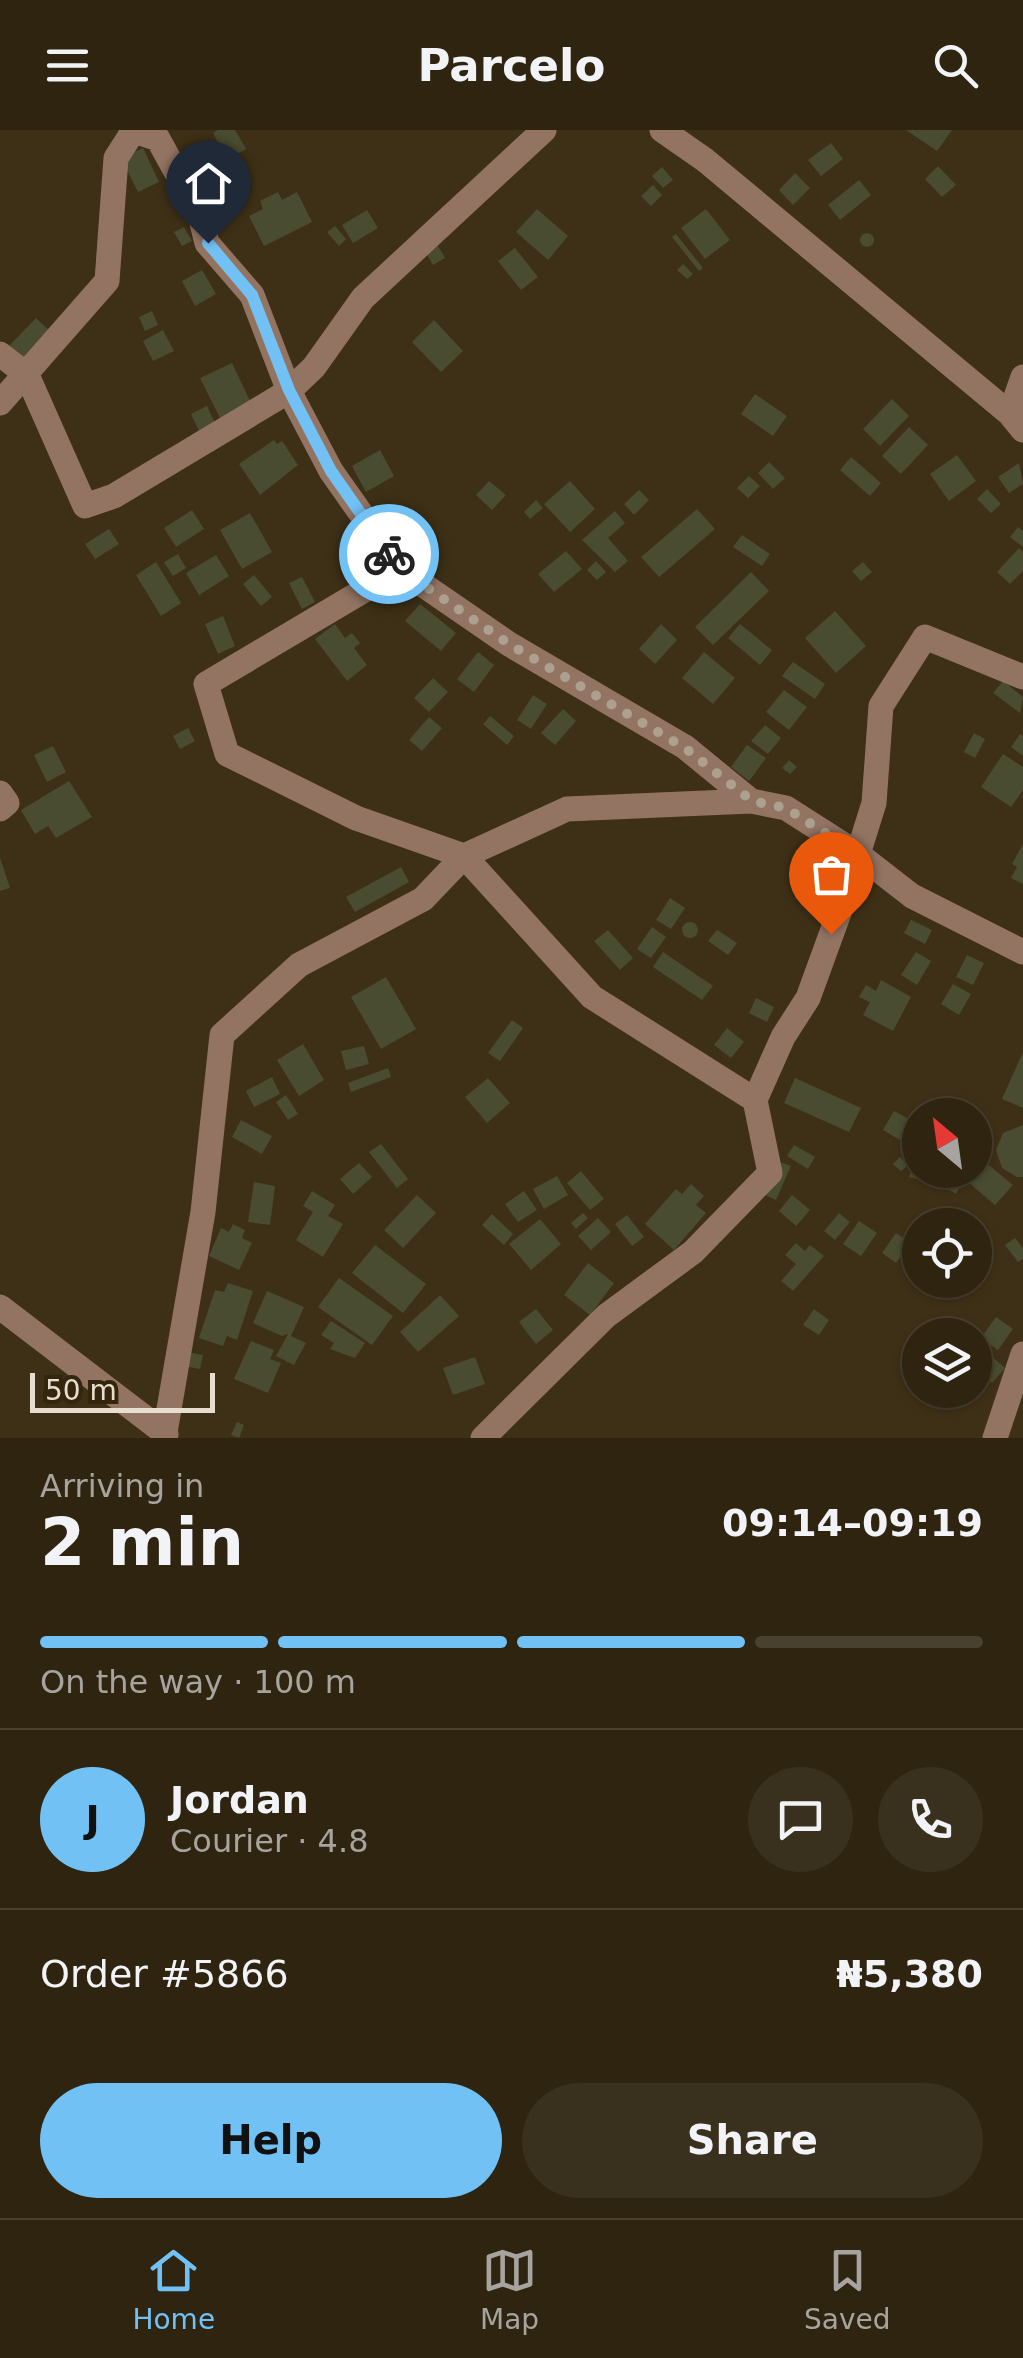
<!DOCTYPE html>
<html lang="en">
<head>
<meta charset="utf-8">
<style>
  :root { --surface:#2e2410; --page:#3a301e; --text:#f1f3f6; --muted:#a7a49f; --line:#494130; --accent:#72c1f5 }
  body { margin:0; font-family:"DejaVu Sans",sans-serif; background:var(--page); color:var(--text); height:100vh; display:flex; flex-direction:column; font-size:38px; white-space:nowrap }
  * { box-sizing:border-box; margin:0 }
  p { font-size:32px; color:var(--muted) }
  .icon { flex:none; width:55px; height:55px; fill:none; stroke:currentColor; stroke-width:2; stroke-linecap:round; stroke-linejoin:round }
  .map { position:relative; height:1308px; overflow:hidden }
  .panel { display:flex; flex-direction:column; background:var(--surface); flex:1 }
  .panel>* { flex:none }
  .needle { width:65px; rotate:331deg }
  .fabs { position:absolute; left:902px; top:968px; display:grid; gap:20px }
  .fabs a { display:grid; place-items:center; width:90px; height:90px; border-radius:50%; background:var(--surface); box-shadow:0 2px 8px #0004,0 0 0 2px var(--line); font-size:50px }
  .scale { position:absolute; left:30px; bottom:25px; width:185px; box-sizing:border-box; padding-left:10px; border:5px solid #e7decf; border-top:0; font-size:28px; line-height:35px; white-space:nowrap; color:#e7decf; -webkit-text-stroke:8px #34260c; paint-order:stroke }
  .pin { position:absolute; display:grid; place-items:center; width:85px; height:85px; color:#fff; margin:-102px -42px; border-radius:50% 50% 50% 0; rotate:-45deg; box-shadow:0 0 10px #0007 }
  .pin .icon { rotate:45deg }
  .courier { position:absolute; display:grid; place-items:center; width:100px; height:100px; margin:-50px; border:8px solid #72c1f5; border-radius:50%; background:#fff; color:#222; box-shadow:0 2px 12px #0007 }
  .summary em { font-style:normal; font-weight:600 }
  .summary div { display:flex; flex-direction:column-reverse }
  .summary { display:flex; align-items:center; justify-content:space-between; height:170px; padding:0 40px }
  h1 { font-size:65px; font-weight:600; line-height:75px }
  .bar { display:grid; grid-template-columns:repeat(4,1fr); gap:15px 10px; align-content:center; height:120px; padding:0 40px }
  .bar i { height:12px; border-radius:8px; background:var(--line) }
  .bar .selected { background:var(--accent) }
  .bar p { grid-column:span 4 }
  .line { display:flex; align-items:center; gap:25px; padding:0 40px; border-top:2px solid var(--line) }
  .line div { flex:1 }
  .round { display:grid; place-items:center; flex:none; width:105px; height:105px; border-radius:52px; background:var(--page) }
  .primary-button { display:flex; gap:20px; margin-top:auto; padding:20px 40px }
  .primary-button a { flex:1; height:115px; border-radius:60px; background:var(--accent); color:#111; font-size:40px; font-weight:600; line-height:115px; text-align:center }
  .primary-button a+a { background:var(--page); color:var(--text) }
  header { display:flex; justify-content:space-between; align-items:center; height:130px; padding:0 40px; background:var(--surface); font-size:45px; font-weight:600 }
  .tabs { display:flex; justify-content:space-around; align-items:center; height:140px; border-top:2px solid var(--line); background:var(--surface); font-size:28px; color:var(--muted) }
  .tabs a { display:grid; justify-items:center; gap:5px }
  .tabs .selected { color:var(--accent) }
  .map>svg:first-child { display:block }
  .building { fill:#494c30 }
  .lines { fill:none; stroke-linecap:round; stroke-linejoin:round }
  .minor { stroke:#937463; stroke-width:25 }
  .done { stroke:#aca18e; stroke-width:10; stroke-dasharray:0 18 }
  .route { stroke:#72c1f5; stroke-width:12 }
</style>
</head>
<body>
<header><svg class="icon" aria-label="menu" viewBox="0 0 24 24"><path d="M4 6h16M4 12h16M4 18h16"/></svg>Parcelo<svg class="icon" aria-label="search" viewBox="0 0 24 24"><circle cx="10" cy="10" r="6"/><path d="M15 15l6 6"/></svg></header>
<div class="map">
<svg width="1023" height="1308" viewBox="0 0 1023 1308">
  <rect width="100%" height="100%" fill="#3e3016"/>
  <!-- building -->
  <path class="building" d="M 218,0 L 235,0 L 246,19 L 227,30 L 213,3 Z
    M 906,0 L 952,0 L 937,21 Z
    M 831,13 L 843,29 L 821,46 L 808,30 Z
    M 143,18 L 159,52 L 138,62 L 121,28 Z
    M 938,36 L 956,55 L 942,67 L 925,49 Z
    M 662,37 L 673,50 L 663,58 L 652,46 Z
    M 795,43 L 810,58 L 793,75 L 779,60 Z
    M 859,50 L 871,65 L 840,90 L 828,75 Z
    M 653,55 L 662,65 L 651,76 L 641,66 Z
    M 278,62 L 282,70 L 297,62 L 312,92 L 264,116 L 249,86 L 263,79 L 260,71 Z
    M 537,79 L 568,106 L 548,130 L 516,102 Z
    M 706,79 L 730,110 L 705,129 L 681,98 Z
    M 367,80 L 378,98 L 353,113 L 342,95 Z
    M 335,96 L 346,109 L 339,116 L 327,102 Z
    M 184,97 L 192,111 L 182,116 L 174,102 Z
    M860 110a7 7 0 1 1 14 0a7 7 0 1 1-14 0Z
    M 676,104 L 703,138 L 699,141 L 672,107 Z
    M 438,116 L 445,128 L 433,135 L 426,123 Z
    M 515,118 L 538,147 L 521,160 L 498,131 Z
    M 683,134 L 693,144 L 687,149 L 677,140 Z
    M 202,140 L 216,164 L 195,176 L 182,151 Z
    M 152,181 L 158,195 L 145,201 L 139,187 Z
    M 36,188 L 53,204 L 26,233 L 8,217 Z
    M 434,190 L 463,221 L 441,242 L 412,212 Z
    M 163,200 L 174,221 L 153,231 L 143,211 Z
    M 232,233 L 252,275 L 221,290 L 200,248 Z
    M 755,264 L 787,286 L 773,306 L 741,284 Z
    M 892,269 L 909,286 L 880,316 L 863,299 Z
    M 207,276 L 217,297 L 201,305 L 191,284 Z
    M 909,297 L 928,315 L 901,344 L 882,326 Z
    M 274,310 L 277,314 L 282,311 L 298,335 L 260,365 L 239,334 Z
    M 380,320 L 394,346 L 366,362 L 352,336 Z
    M 957,325 L 976,351 L 949,371 L 930,344 Z
    M 851,327 L 881,353 L 870,366 L 840,340 Z
    M 769,332 L 785,348 L 773,359 L 758,343 Z
    M 1019,333 L 1023,354 L 1009,363 L 998,347 Z
    M 749,346 L 760,356 L 748,368 L 737,358 Z
    M 489,351 L 506,365 L 492,380 L 476,365 Z
    M 570,351 L 595,379 L 570,402 L 544,374 Z
    M 987,359 L 1001,374 L 991,383 L 977,369 Z
    M 639,360 L 649,370 L 634,385 L 624,374 Z
    M 536,370 L 543,378 L 530,389 L 524,382 Z
    M 697,379 L 715,399 L 659,447 L 641,427 Z
    M 192,380 L 204,399 L 176,417 L 164,398 Z
    M 615,381 L 625,393 L 608,408 L 628,431 L 615,442 L 582,410 Z
    M 250,383 L 272,422 L 242,439 L 220,400 Z
    M 1018,397 L 1023,401 L 1023,417 L 1010,407 Z
    M 109,399 L 119,414 L 95,429 L 85,414 Z
    M 742,405 L 770,424 L 762,436 L 733,417 Z
    M 354,415 L 374,436 L 364,446 L 343,426 Z
    M 1019,418 L 1023,422 L 1023,441 L 1010,454 L 997,442 Z
    M 566,421 L 582,439 L 554,462 L 538,444 Z
    M 178,424 L 186,438 L 173,446 L 164,432 Z
    M 216,425 L 229,446 L 199,465 L 186,443 Z
    M 596,431 L 606,442 L 597,450 L 587,440 Z
    M 156,432 L 181,473 L 161,486 L 136,445 Z
    M 863,432 L 872,442 L 861,451 L 852,441 Z
    M 751,442 L 769,461 L 713,515 L 695,497 Z
    M 254,445 L 272,467 L 261,476 L 243,454 Z
    M 302,447 L 315,472 L 302,479 L 289,453 Z
    M 420,474 L 456,503 L 441,521 L 405,491 Z
    M 835,481 L 866,516 L 836,543 L 805,508 Z
    M 223,486 L 235,516 L 218,524 L 205,494 Z
    M 335,494 L 345,508 L 352,503 L 360,513 L 354,518 L 367,535 L 347,551 L 315,509 Z
    M 661,494 L 677,510 L 655,534 L 639,519 Z
    M 740,494 L 772,520 L 760,535 L 728,508 Z
    M 478,522 L 494,535 L 474,562 L 457,549 Z
    M 704,522 L 735,548 L 713,574 L 682,548 Z
    M 793,532 L 825,554 L 815,569 L 782,546 Z
    M 433,548 L 448,562 L 429,582 L 414,568 Z
    M 1003,551 L 1023,567 L 1020,583 L 993,563 Z
    M 784,560 L 807,577 L 789,600 L 766,582 Z
    M 533,565 L 547,574 L 531,599 L 517,590 Z
    M 563,579 L 576,591 L 555,615 L 541,603 Z
    M 490,586 L 514,606 L 507,615 L 483,594 Z
    M 429,587 L 442,598 L 422,621 L 409,610 Z
    M 765,595 L 781,608 L 768,624 L 751,611 Z
    M 188,598 L 195,611 L 180,619 L 173,606 Z
    M 974,603 L 985,609 L 975,628 L 964,622 Z
    M 1020,604 L 1023,606 L 1023,626 L 1011,617 Z
    M 747,615 L 766,628 L 749,651 L 731,637 Z
    M 53,616 L 66,642 L 47,652 L 34,625 Z
    M 1003,624 L 1023,637 L 1023,660 L 1011,677 L 981,657 Z
    M 789,630 L 797,637 L 790,644 L 782,638 Z
    M 69,651 L 92,687 L 56,708 L 48,696 L 35,704 L 21,680 Z
    M 1023,714 L 1023,754 L 1011,748 L 1017,737 L 1012,734 Z
    M 0,728 L 10,758 L 0,761 Z
    M 401,737 L 409,752 L 355,782 L 346,767 Z
    M 670,768 L 685,778 L 671,799 L 656,790 Z
    M 911,790 L 932,800 L 925,814 L 904,803 Z
    M682 800a8 8 0 1 1 16 0a8 8 0 1 1-16 0Z
    M 652,797 L 666,807 L 651,828 L 637,819 Z
    M 608,800 L 633,828 L 620,840 L 594,811 Z
    M 717,800 L 737,813 L 728,825 L 708,811 Z
    M 663,822 L 713,856 L 702,870 L 653,837 Z
    M 916,822 L 931,831 L 917,855 L 901,845 Z
    M 967,825 L 984,833 L 973,855 L 956,847 Z
    M 386,847 L 416,899 L 381,919 L 351,867 Z
    M 881,850 L 911,867 L 893,901 L 863,885 L 870,872 L 859,867 L 866,855 L 876,861 Z
    M 953,854 L 971,864 L 959,885 L 941,874 Z
    M 756,868 L 774,877 L 767,892 L 749,883 Z
    M 512,890 L 523,898 L 500,931 L 488,923 Z
    M 727,898 L 744,912 L 731,928 L 714,915 Z
    M 303,914 L 324,950 L 299,966 L 277,930 Z
    M 364,916 L 369,934 L 346,940 L 341,921 Z
    M 1023,922 L 1023,978 L 1002,969 Z
    M 388,938 L 391,947 L 351,962 L 348,953 Z
    M 272,947 L 280,964 L 254,977 L 246,961 Z
    M 488,948 L 510,973 L 487,993 L 465,967 Z
    M 795,948 L 861,978 L 849,1002 L 784,973 Z
    M 286,965 L 298,984 L 288,990 L 276,972 Z
    M 894,981 L 918,994 L 907,1014 L 883,1000 Z
    M 241,990 L 272,1006 L 262,1024 L 232,1007 Z
    M 1023,995 L 1023,1047 L 1017,1047 L 1002,1038 L 996,1020 L 1003,1003 Z
    M 381,1014 L 408,1049 L 397,1058 L 369,1022 Z
    M 794,1015 L 815,1027 L 808,1039 L 787,1026 Z
    M 900,1027 L 908,1035 L 901,1041 L 893,1034 Z
    M 780,1032 L 791,1036 L 776,1070 L 765,1065 Z
    M 985,1032 L 1013,1055 L 995,1075 L 968,1052 Z
    M 359,1033 L 372,1047 L 353,1064 L 340,1049 Z
    M 913,1033 L 920,1040 L 932,1040 L 928,1052 L 909,1047 Z
    M 952,1040 L 965,1047 L 956,1064 L 944,1057 Z
    M 581,1041 L 604,1069 L 590,1080 L 567,1053 Z
    M 557,1046 L 568,1065 L 544,1079 L 533,1059 Z
    M 254,1052 L 275,1056 L 270,1095 L 248,1092 Z
    M 691,1054 L 704,1066 L 696,1075 L 706,1083 L 674,1120 L 645,1094 L 676,1059 L 682,1064 Z
    M 312,1061 L 335,1075 L 328,1086 L 343,1094 L 323,1127 L 296,1110 L 313,1082 L 303,1076 Z
    M 524,1061 L 537,1080 L 518,1092 L 505,1074 Z
    M 417,1065 L 436,1083 L 403,1118 L 384,1100 Z
    M 792,1065 L 810,1080 L 796,1096 L 779,1081 Z
    M 583,1083 L 588,1088 L 576,1099 L 571,1093 Z
    M 839,1083 L 850,1092 L 835,1110 L 824,1101 Z
    M 492,1084 L 513,1104 L 504,1115 L 482,1095 Z
    M 627,1085 L 644,1107 L 632,1116 L 615,1094 Z
    M 598,1088 L 611,1102 L 591,1120 L 578,1106 Z
    M 540,1089 L 561,1114 L 531,1140 L 509,1114 Z
    M 859,1091 L 877,1103 L 861,1126 L 843,1114 Z
    M 233,1094 L 245,1100 L 242,1108 L 252,1113 L 239,1140 L 209,1126 L 221,1098 L 229,1102 Z
    M 896,1103 L 911,1113 L 896,1133 L 882,1123 Z
    M 1015,1108 L 1023,1118 L 1023,1129 L 1018,1132 L 1005,1115 Z
    M 796,1113 L 805,1121 L 810,1115 L 824,1126 L 793,1161 L 781,1151 L 796,1134 L 785,1125 Z
    M 375,1115 L 426,1154 L 403,1183 L 352,1143 Z
    M 588,1133 L 614,1153 L 590,1185 L 564,1165 Z
    M 339,1148 L 393,1186 L 372,1215 L 318,1177 Z
    M 228,1153 L 253,1161 L 237,1210 L 227,1206 L 223,1216 L 199,1208 L 215,1160 L 224,1162 Z
    M 267,1161 L 304,1177 L 291,1206 L 306,1213 L 294,1235 L 276,1226 L 288,1204 L 282,1206 L 253,1193 Z
    M 440,1165 L 459,1186 L 418,1222 L 400,1202 Z
    M 536,1179 L 553,1200 L 536,1214 L 519,1192 Z
    M 814,1179 L 829,1190 L 819,1205 L 803,1195 Z
    M 996,1187 L 1013,1199 L 998,1220 L 981,1208 Z
    M 331,1191 L 365,1213 L 355,1228 L 330,1219 L 334,1213 L 321,1205 Z
    M 251,1211 L 274,1220 L 270,1229 L 281,1233 L 268,1263 L 234,1249 Z
    M 975,1212 L 1005,1238 L 992,1253 L 975,1239 Z
    M 187,1222 L 203,1225 L 200,1239 L 184,1236 Z
    M 475,1227 L 485,1254 L 453,1265 L 443,1238 Z
    M 237,1292 L 244,1295 L 239,1308 L 231,1305 Z"/>
  <g class="lines">
    <!-- minor -->
    <path class="minor" d="M 131,0 L 158,9 L 200,85 L 207,113 L 252,165 L 289,261 L 331,341 L 400,439 L 509,514 L 685,617 L 751,671
      M 662,0 L 705,30 L 1010,284 L 1023,300
      M 0,224 L 27,245 L 85,376 L 114,366 L 289,261 L 314,237 L 363,168 L 544,0
      M 0,273 L 107,151 L 116,28 L 134,0
      M 1010,284 L 1023,247
      M 400,439 L 206,554 L 227,624 L 356,688 L 464,726 L 592,867 L 755,970
      M 0,663 L 7,673 L 0,679
      M 0,1177 L 166,1304
      M 164,1308 L 203,1082 L 222,905 L 299,835 L 423,769 L 464,726 L 567,679 L 751,671 L 786,678 L 858,724 L 912,766 L 1023,822
      M 483,1308 L 606,1186 L 693,1122 L 770,1043 L 755,970 L 783,907 L 808,868 L 843,772 L 874,673 L 881,576 L 925,507 L 1023,547
      M 995,1308 L 1023,1224"/>
  </g>
  <g class="lines">
    <!-- done -->
    <path class="done" d="M 389,424 L 400,439 L 509,514 L 685,618 L 752,671 L 786,678 L 858,724 L 831,804"/>
    <!-- route -->
    <path class="route" d="M 208,113 L 252,165 L 289,260 L 331,341 L 389,424"/>
  </g>
</svg>
<div class="fabs">
<a><svg class="needle" viewBox="-14 -14 28 28"><path d="M0-13l5 13h-10z" fill="#e53935"/><path d="M0 13l5-13h-10z" fill="#a7a49f"/></svg></a>
<a><svg class="icon" aria-label="locate" viewBox="0 0 24 24"><circle cx="12" cy="12" r="6"/><path d="M12 2v4M12 18v4M2 12h4M18 12h4"/></svg></a>
<a><svg class="icon" aria-label="layers" viewBox="0 0 24 24"><path d="M12 4l9 5-9 5-9-5zM3 14l9 5 9-5"/></svg></a>
</div>
<div class="scale">50 m</div>
<div class="pin" style="left:831px;top:804px;background:#ea580c"><svg class="icon" aria-label="bag" viewBox="0 0 24 24"><path d="M5 8h14l-1 12H6zM9 8a3 3 0 0 1 6 0"/></svg></div>
<div class="pin" style="left:208px;top:113px;background:#1f2937"><svg class="icon" aria-label="home" viewBox="0 0 24 24"><path d="M3 11l9-7 9 7M6 9v11h12V9"/></svg></div>
<div class="courier" style="left:389px;top:424px"><svg class="icon" aria-label="bike" viewBox="0 0 24 24"><circle cx="6" cy="16" r="4"/><circle cx="18" cy="16" r="4"/><path d="M6 16l4-8h5l3 8M10 8l3 8H6M13 5h3"/></svg></div>
</div>
<section class="panel">
<div class="summary"><div><h1>2 min</h1><p>Arriving in</p></div><em>09:14–09:19</em></div>
<div class="bar"><i class="selected"></i><i class="selected"></i><i class="selected"></i><i></i><p>On the way · 100 m</p></div>
<div class="line" style="height:180px"><b class="round" style="background:var(--accent);color:#111">J</b><div><b>Jordan</b><p>Courier · 4.8</p></div><a class="round"><svg class="icon" aria-label="chat" viewBox="0 0 24 24"><path d="M4 5h16v11H9l-5 4z"/></svg></a><a class="round"><svg class="icon" aria-label="phone" viewBox="0 0 24 24"><path d="M5 4h4l2 5-3 2q2 4 5 5l2-3 5 2v4C11 20 4 13 5 4z"/></svg></a></div>
<div class="line" style="height:130px"><div>Order #5866</div><b>₦5,380</b></div>
<div class="primary-button"><a>Help</a><a>Share</a></div>
</section>
<nav class="tabs">
<a class="selected"><svg class="icon" aria-label="home" viewBox="0 0 24 24"><path d="M3 11l9-7 9 7M6 9v11h12V9"/></svg>Home</a>
<a><svg class="icon" aria-label="map" viewBox="0 0 24 24"><path d="M3 6l6-2 6 2 6-2v14l-6 2-6-2-6 2zM9 4v14M15 6v14"/></svg>Map</a>
<a><svg class="icon" aria-label="saved" viewBox="0 0 24 24"><path d="M7 4h10v16l-5-4-5 4z"/></svg>Saved</a>
</nav>
</body>
</html>
